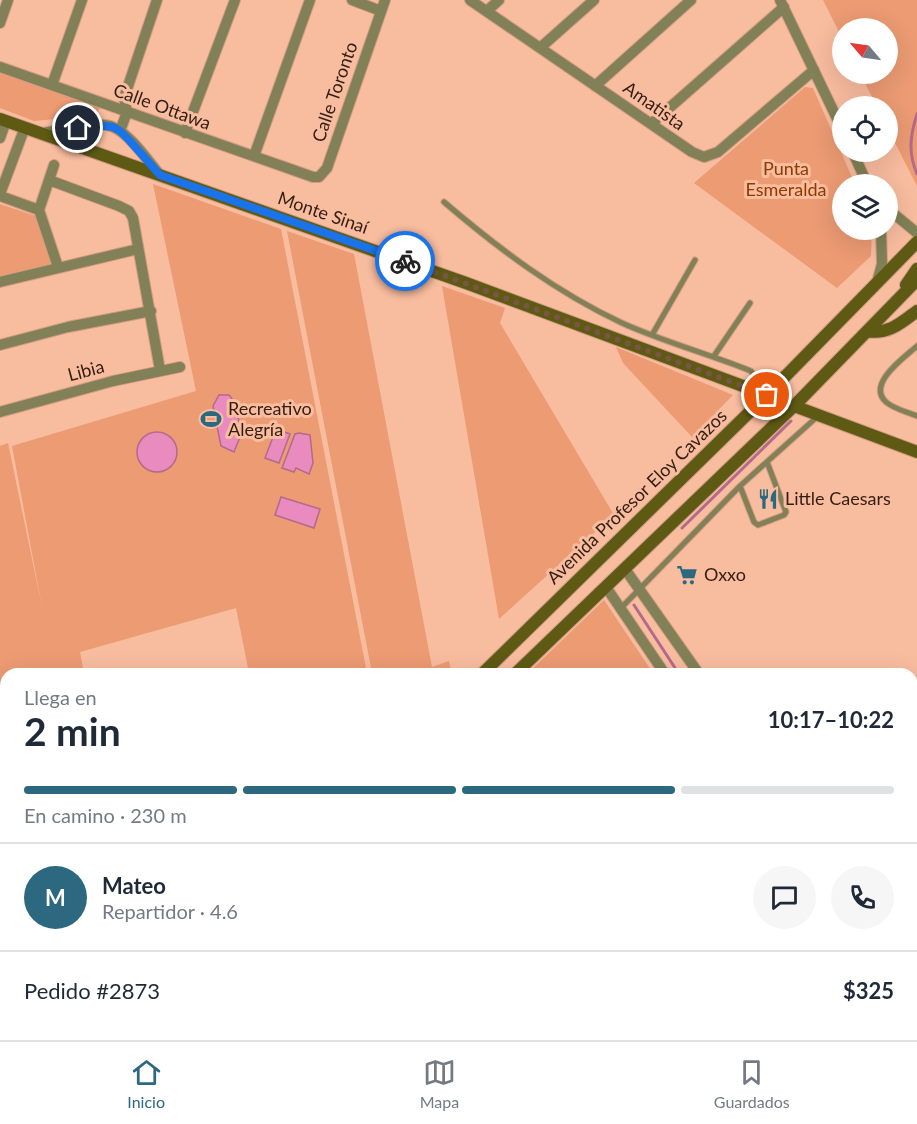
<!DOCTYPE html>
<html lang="es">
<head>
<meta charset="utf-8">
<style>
  :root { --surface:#fff; --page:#f6f6f7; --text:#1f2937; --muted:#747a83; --line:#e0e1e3; --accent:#2c687f }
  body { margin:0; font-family:Lato,sans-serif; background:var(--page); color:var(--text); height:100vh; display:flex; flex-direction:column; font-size:22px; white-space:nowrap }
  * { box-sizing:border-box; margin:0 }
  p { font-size:20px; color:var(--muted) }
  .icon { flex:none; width:33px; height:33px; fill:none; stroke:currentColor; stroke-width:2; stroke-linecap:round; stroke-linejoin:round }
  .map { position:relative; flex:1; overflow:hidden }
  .drawer { position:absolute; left:0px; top:668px; width:918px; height:374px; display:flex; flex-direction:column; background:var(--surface); border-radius:18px 18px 0 0; box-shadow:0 6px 24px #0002 }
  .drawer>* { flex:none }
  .needle { width:39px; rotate:299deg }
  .controls { position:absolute; left:832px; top:18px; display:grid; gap:12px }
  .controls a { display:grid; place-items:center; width:66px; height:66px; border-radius:50%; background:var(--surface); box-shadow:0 6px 24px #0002; font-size:30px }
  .pin { position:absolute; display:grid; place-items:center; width:51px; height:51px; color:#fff; margin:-26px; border:3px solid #fff; border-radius:50%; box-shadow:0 2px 6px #0007 }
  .courier { position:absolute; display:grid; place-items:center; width:60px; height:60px; margin:-30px; border:4px solid #1a73e8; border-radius:50%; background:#fff; color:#222; box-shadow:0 2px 8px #0007 }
  .headline em { font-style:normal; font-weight:700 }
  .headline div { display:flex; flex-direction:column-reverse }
  .headline { display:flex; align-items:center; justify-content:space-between; height:102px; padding:0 24px }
  h1 { font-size:39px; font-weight:700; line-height:45px }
  .bar { display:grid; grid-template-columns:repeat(4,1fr); gap:9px 6px; align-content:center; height:72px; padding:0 24px }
  .bar i { height:8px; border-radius:4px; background:var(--line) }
  .bar .current { background:var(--accent) }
  .bar p { grid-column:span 4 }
  .line { display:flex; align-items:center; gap:15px; padding:0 24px; border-top:2px solid var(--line) }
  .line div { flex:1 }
  .round { display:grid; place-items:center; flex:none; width:63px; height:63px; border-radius:32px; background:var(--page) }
  .tabs { display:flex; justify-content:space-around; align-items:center; height:84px; border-top:2px solid var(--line); background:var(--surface); font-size:16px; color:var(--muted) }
  .tabs a { display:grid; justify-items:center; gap:3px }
  .tabs .current { color:var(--accent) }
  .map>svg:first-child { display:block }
  .green { fill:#ec9b73 }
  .water { fill:#e98bbf; stroke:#b36a8b; stroke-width:1.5 }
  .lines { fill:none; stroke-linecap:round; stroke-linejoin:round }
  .stream { stroke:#b36a8b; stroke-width:3 }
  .canal { stroke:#e98bbf; stroke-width:10 }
  .lane-casing { stroke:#d19c83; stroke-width:7 }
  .street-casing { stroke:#d19c83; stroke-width:12 }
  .secondary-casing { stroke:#d19c83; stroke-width:14 }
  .lane { stroke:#818056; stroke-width:5 }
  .street { stroke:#818056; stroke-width:10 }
  .secondary { stroke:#5e5a14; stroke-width:12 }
  .done { stroke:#795543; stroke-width:6; stroke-dasharray:0 10.8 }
  .route { stroke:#1a73e8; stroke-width:8 }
  .labels { text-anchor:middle; stroke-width:6; stroke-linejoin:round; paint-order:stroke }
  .street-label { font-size:18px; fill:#341d12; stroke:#f8bc9f }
  .park-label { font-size:18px; fill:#8f3b00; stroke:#f8bc9f }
  .poi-label { font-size:18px; fill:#341d12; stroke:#f8bc9f; text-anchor:start }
</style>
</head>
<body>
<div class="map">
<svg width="917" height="1040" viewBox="0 0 917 1040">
  <rect width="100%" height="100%" fill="#f8bc9f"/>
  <!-- green -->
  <path class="green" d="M 823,0 L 917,0 L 917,186 L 888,129 L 888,106 L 877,106 L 860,74 L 888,74 L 888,28 L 843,28 L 843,40 Z
    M 0,73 L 100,108 L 96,115 L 34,121 L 0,108 Z
    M 805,87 L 813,88 L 855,184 L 843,184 L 843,230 L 872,230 L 871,256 L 837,288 L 694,183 Z
    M 153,184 L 281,229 L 367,673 L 249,673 L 236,608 L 80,652 L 84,673 L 6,674 L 6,810 L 0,813 L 0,446 L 8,443 L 42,607 L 12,446 L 196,391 Z
    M 0,204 L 36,216 L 52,259 L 49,265 L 0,276 Z
    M 287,231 L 354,254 L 432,667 L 449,661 L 451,670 L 447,673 L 372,673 Z
    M 442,286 L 505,308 L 500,323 L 614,515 L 499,619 Z
    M 616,347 L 733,395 L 692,437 L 623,363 Z
    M 604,600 L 653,673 L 528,673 Z
    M 0,912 L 6,966 L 6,1035 L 14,1035 L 14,1040 L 0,1040 Z
    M 158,1035 L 896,1035 L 900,1040 L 153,1040 Z"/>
  <!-- water -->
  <path class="water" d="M 219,395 L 229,395 L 233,400 L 242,432 L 234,452 L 221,446 L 213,406 Z
    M 276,429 L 290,434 L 279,463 L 265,458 Z
    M137 452a20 20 0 1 1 40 0a20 20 0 1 1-40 0Z
    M 299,433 L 310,435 L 313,463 L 309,474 L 296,468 L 294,472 L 282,468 L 295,434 Z
    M 281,497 L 320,509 L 314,528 L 275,515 Z"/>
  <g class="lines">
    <!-- stream -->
    <path class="stream" d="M 917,114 C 910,136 908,153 917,174
      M 682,528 L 791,421
      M 634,605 L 679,674
      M 912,1021 L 917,1028"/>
    <!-- canal -->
    <path class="canal" d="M 0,744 L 6,747"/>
    <!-- lane casing -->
    <g class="lane-casing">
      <path id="lane" d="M 444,202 C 499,249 556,292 622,323 C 664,342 709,354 751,371 L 756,378 L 755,389
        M 652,335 L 695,260
        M 917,346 C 905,357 866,384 886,402 C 894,409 907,412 917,416
        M 714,356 L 750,303
        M 740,486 L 754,522 L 758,525 L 784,515 L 786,512 L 767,462
        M 621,608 L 740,486 L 818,416"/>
    </g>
    <!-- street casing -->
    <g class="street-casing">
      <path id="street" d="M 352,0 L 381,11
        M 470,0 L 692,152 L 704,157 L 718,152 L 814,70
        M 780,0 L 843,131
        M 487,11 L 499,0
        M 0,23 L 8,0
        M 540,48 L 594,0
        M 0,67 L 313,177 L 319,177 L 327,168 L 385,0
        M 52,85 L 82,0
        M 595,86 L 691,0
        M 651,124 L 784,7
        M 120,131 L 127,112 L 124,98 L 157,0
        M 43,133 C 62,130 96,120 113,127 C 130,134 148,161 160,175
        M 185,133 L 235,0
        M 0,138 L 6,121
        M 853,152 L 867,184
        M 254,156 L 310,0
        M 49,180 L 119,206 L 129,211 L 133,218 L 160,370
        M 0,194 L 25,127
        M 0,196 L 39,210
        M 888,209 L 917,233
        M 39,210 L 58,267
        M 39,210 L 54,165
        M 0,282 L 138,249
        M 877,282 L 882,264 L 881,230
        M 0,345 L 68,327 L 151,311
        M 0,412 L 113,381 L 180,367
        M 625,569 L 699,674
        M 606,587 L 665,674
        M 912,983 L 917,991
        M 582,1035 L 586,1040
        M 909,1035 L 912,1040
        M 540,1040 L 545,1035"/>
    </g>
    <!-- secondary casing -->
    <g class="secondary-casing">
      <path id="secondary" d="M 0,119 L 466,283 L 767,395
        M 906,285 L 917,269
        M 867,331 C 888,335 901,323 917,311
        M 794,406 L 917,452
        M 482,674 L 767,395 L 917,242
        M 515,674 L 794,406 L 917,280
        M 106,1040 L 111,1035
        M 141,1040 L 147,1035"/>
    </g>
    <!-- lane -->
    <use href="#lane" class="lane"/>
    <!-- street -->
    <use href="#street" class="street"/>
    <!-- secondary -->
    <use href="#secondary" class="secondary"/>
  </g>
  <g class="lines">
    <!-- done -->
    <path class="done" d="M 405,261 L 767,395"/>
    <!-- route -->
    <path class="route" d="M 78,128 L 96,125 L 113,127 L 120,131 L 129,140 L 160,175 L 405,261"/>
  </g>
  <!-- icons -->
  <defs>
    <g id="stadium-bare" transform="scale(1.62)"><path d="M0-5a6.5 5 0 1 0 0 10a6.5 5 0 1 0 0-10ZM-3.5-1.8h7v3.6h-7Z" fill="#2c687f" stroke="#f8bc9f" stroke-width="2.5" paint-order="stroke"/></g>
    <g id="restaurant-bare" transform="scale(1.62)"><path d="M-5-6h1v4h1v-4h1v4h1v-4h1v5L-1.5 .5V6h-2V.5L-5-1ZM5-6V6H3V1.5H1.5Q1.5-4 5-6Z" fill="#2c687f" stroke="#f8bc9f" stroke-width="2.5" paint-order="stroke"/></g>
    <g id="supermarket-bare" transform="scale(1.62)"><path d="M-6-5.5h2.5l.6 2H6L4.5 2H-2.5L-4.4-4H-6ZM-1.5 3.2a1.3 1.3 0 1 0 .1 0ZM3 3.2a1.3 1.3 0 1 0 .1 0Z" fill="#2c687f" stroke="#f8bc9f" stroke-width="2.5" paint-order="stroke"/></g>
  </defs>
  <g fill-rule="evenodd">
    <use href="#stadium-bare" x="211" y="419"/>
    <use href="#restaurant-bare" x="768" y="499"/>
    <use href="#supermarket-bare" x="687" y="575"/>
  </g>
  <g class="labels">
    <!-- street labels -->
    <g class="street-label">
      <text transform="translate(335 92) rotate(-71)" y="6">Calle Toronto</text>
      <text transform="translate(654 106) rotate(35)" y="6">Amatista</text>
      <text transform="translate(162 107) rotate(20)" y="6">Calle Ottawa</text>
      <text transform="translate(323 213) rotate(19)" y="6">Monte Sinaí</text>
      <text transform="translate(86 371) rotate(-15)" y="6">Libia</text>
      <text transform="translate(637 497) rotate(-44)" y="6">Avenida Profesor Eloy Cavazos</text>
    </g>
    <!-- park labels -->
    <g class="park-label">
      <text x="786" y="175">Punta<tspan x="786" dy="21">Esmeralda</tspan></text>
    </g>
    <!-- poi labels -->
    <g class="poi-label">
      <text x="228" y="415">Recreativo<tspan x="228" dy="21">Alegría</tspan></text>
      <text x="785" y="505">Little Caesars</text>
      <text x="704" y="581">Oxxo</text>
    </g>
  </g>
</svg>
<div class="controls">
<a><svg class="needle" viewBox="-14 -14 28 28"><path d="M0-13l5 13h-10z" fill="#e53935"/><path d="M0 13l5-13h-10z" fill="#747a83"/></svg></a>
<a><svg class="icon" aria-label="locate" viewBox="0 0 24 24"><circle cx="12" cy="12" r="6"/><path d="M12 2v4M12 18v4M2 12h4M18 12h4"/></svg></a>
<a><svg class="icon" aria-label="layers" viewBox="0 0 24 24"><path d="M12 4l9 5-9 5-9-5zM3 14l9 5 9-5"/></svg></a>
</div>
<div class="pin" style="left:767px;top:395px;background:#ea580c"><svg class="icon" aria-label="bag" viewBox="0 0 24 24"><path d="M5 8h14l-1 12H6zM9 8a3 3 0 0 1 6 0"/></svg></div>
<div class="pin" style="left:78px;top:128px;background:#1f2937"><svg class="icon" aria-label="home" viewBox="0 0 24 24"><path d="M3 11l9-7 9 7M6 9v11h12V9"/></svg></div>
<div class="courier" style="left:405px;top:261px"><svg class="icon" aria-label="bike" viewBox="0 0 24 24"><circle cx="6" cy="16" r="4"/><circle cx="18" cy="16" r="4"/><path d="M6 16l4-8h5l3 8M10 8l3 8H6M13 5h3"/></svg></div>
<section class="drawer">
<div class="headline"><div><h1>2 min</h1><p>Llega en</p></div><em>10:17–10:22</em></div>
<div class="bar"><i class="current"></i><i class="current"></i><i class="current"></i><i></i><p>En camino · 230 m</p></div>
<div class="line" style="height:108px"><b class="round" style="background:var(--accent);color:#fff">M</b><div><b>Mateo</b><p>Repartidor · 4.6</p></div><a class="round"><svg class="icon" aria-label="chat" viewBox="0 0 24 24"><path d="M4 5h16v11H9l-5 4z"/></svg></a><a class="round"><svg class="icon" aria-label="phone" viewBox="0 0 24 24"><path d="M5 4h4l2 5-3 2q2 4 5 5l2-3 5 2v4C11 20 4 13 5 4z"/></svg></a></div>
<div class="line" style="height:78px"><div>Pedido #2873</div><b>$325</b></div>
</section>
</div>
<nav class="tabs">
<a class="current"><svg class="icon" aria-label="home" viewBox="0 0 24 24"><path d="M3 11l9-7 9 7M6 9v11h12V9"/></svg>Inicio</a>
<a><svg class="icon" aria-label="map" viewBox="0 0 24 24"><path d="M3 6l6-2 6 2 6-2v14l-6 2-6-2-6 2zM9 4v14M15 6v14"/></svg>Mapa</a>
<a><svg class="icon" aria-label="saved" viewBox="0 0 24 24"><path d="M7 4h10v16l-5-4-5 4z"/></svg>Guardados</a>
</nav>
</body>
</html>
